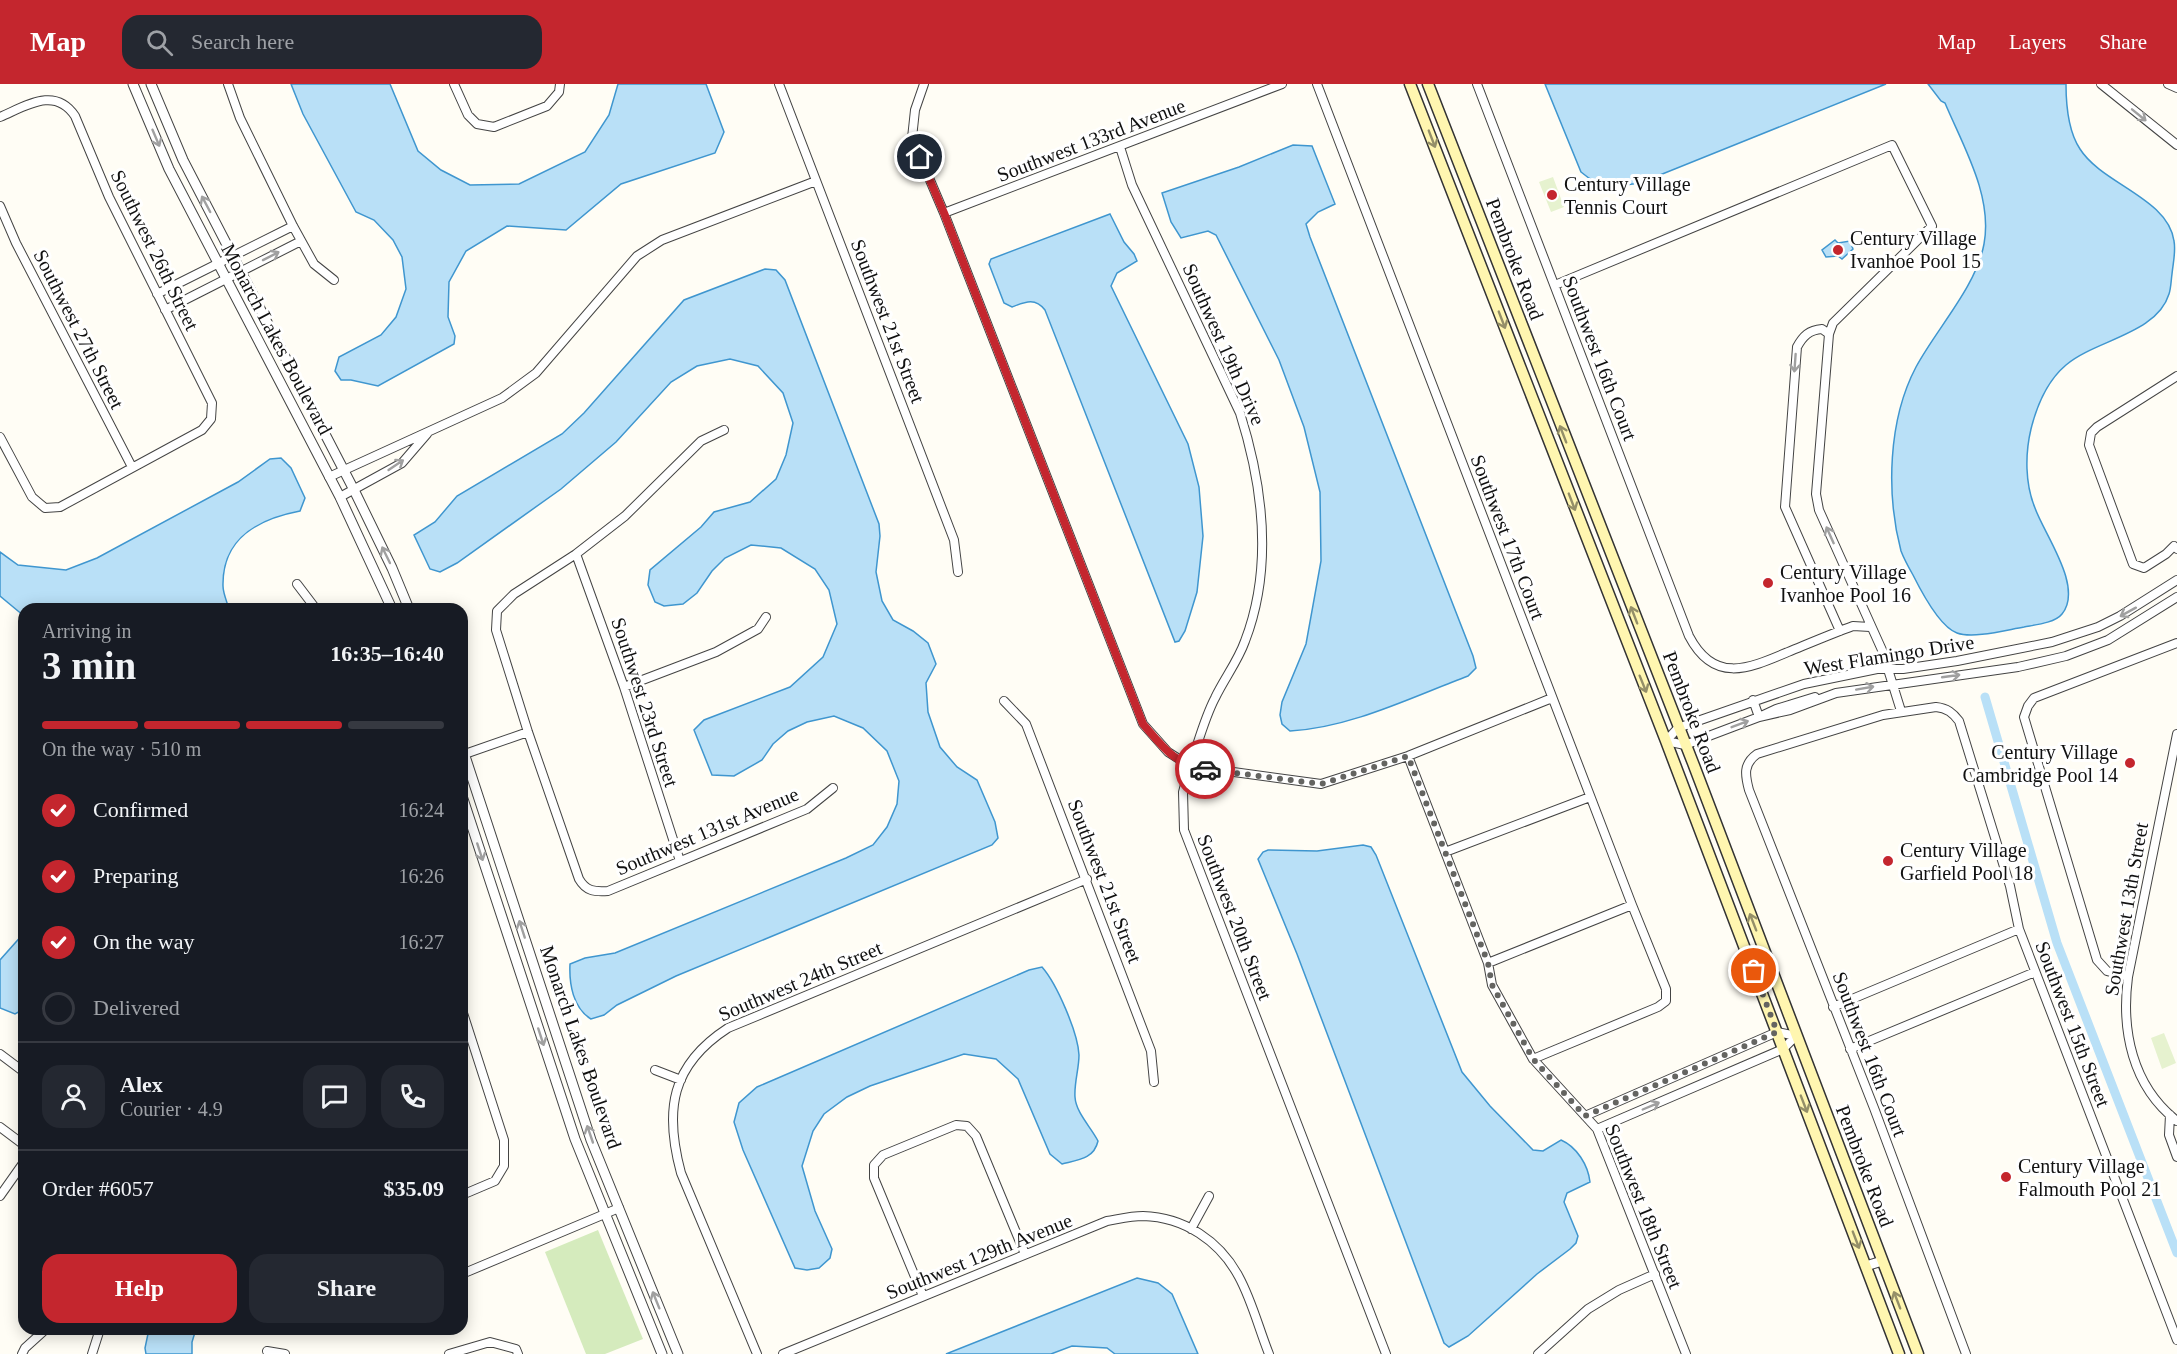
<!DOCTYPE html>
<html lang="en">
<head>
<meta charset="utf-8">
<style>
  :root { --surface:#171b24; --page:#242831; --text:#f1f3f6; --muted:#9ea1a6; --line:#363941; --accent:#c4262e }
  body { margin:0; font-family:Georgia,serif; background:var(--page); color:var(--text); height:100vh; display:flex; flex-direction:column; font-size:22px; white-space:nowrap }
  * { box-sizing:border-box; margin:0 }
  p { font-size:20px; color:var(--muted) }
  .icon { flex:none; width:33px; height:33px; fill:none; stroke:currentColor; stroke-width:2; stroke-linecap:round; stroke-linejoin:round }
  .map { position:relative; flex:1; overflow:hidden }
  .side { position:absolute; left:18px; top:519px; width:450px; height:732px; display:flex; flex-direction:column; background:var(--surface); border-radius:18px; box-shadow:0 3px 15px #0003 }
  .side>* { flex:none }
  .pin { position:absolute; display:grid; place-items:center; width:51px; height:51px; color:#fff; margin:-26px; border:3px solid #fff; border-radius:50%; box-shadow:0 2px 6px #0007 }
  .courier { position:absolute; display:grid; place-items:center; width:60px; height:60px; margin:-30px; border:4px solid #c4262e; border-radius:50%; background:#fff; color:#222; box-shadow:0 2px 8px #0007 }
  .summary em { font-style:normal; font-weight:800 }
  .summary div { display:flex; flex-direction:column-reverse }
  .summary { display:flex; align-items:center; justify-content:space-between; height:102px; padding:0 24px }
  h1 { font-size:39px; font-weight:800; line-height:45px }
  .bar { display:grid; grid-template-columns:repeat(4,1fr); gap:9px 6px; align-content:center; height:72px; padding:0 24px }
  .bar i { height:8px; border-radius:4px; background:var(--line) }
  .bar .active { background:var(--accent) }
  .bar p { grid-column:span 4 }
  .line { display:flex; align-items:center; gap:15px; padding:0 24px; border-top:2px solid var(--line) }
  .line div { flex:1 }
  .round { display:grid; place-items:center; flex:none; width:63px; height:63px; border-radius:18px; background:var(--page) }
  ol { padding:0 24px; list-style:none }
  li { display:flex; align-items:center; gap:18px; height:66px }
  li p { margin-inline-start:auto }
  li .icon { padding:6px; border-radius:50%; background:var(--accent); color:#fff; stroke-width:4 }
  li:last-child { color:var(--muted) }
  li i { width:33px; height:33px; border:3px solid var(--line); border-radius:50% }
  .button { display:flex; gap:12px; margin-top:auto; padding:12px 24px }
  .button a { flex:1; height:69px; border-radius:18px; background:var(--accent); color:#fff; font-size:24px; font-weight:800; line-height:69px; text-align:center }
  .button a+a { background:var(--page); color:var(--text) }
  header { display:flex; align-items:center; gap:36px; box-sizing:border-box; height:84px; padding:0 30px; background:var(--accent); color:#fff }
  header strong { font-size:28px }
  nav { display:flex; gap:33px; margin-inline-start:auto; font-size:21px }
  .search { width:420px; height:54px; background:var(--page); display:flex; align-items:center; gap:15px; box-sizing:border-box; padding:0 21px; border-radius:18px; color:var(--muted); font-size:22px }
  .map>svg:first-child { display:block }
  .green { fill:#d5ebbd }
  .pitch { fill:#e6f2cf }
  .water { fill:#b9e0f7; stroke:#3f96cf; stroke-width:1.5 }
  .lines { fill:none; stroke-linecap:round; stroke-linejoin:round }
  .canal { stroke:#b9e0f7; stroke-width:9 }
  .minor-casing { stroke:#444; stroke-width:10 }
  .tertiary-casing { stroke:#444; stroke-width:11 }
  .secondary-casing { stroke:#333; stroke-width:13 }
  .minor { stroke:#fff; stroke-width:8 }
  .tertiary { stroke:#fff; stroke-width:9 }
  .secondary { stroke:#fff6b0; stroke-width:10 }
  .oneway { stroke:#a0a0a0 }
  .oneway2 { stroke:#948f68 }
  .done { stroke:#646461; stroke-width:6; stroke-dasharray:0 10.8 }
  .route { stroke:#c4262e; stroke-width:8 }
  .poi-dot { fill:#c4262e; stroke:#fff; stroke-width:2 }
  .labels { text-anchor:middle; stroke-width:6; stroke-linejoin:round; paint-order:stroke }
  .street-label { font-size:20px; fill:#111; stroke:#fff }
  .poi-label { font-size:20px; fill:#111; stroke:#fff; text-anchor:start }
</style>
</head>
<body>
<header>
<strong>Map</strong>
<div class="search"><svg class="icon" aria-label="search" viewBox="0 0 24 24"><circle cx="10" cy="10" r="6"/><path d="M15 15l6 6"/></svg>Search here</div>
<nav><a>Map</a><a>Layers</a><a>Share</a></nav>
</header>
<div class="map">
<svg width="2177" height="1270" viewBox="0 0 2177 1270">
  <rect width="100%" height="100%" fill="#fffdf5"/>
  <!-- green -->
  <path class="green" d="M 598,1146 L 643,1255 L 605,1270 L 586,1270 L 545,1168 Z"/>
  <!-- pitch -->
  <path class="pitch" d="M 1553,93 L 1564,123 L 1551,128 L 1539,98 Z
    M 2164,949 L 2176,979 L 2162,985 L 2151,954 Z"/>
  <!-- water -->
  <path class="water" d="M 291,0 L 390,0 L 418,67 L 441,86 L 470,101 L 519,100 L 585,68 L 609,31 L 618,0 L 706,0 L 724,48 L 715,69 L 621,100 L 566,146 L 507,142 L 466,167 L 449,198 L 448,233 L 455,252 L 454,260 L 378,302 L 351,296 L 341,296 L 335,287 L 339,273 L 381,251 L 396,233 L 406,205 L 402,173 L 393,156 L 374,136 L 356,128 L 303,30 Z
    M 1545,0 L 1886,0 L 1640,99 C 1614,103 1602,106 1581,88 Z
    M 1928,0 L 2066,0 C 2066,21 2068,47 2080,65 C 2102,100 2168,114 2174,157 C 2176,168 2173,179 2172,190 C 2171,197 2171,204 2169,210 C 2157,250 2095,256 2066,281 C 2047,297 2037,321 2031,345 C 2025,370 2025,400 2035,424 C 2044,450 2084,503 2062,530 C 2055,539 2034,541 2024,543 C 2006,546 1973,555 1957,549 C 1940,543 1921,507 1913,491 C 1909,484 1904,475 1901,467 C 1886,410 1888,336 1916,283 C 1937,244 1976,203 1984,160 C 1993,112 1963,62 1945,19 L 1941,17 Z
    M 1293,61 L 1312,62 L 1335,120 L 1318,128 L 1306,140 L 1310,153 L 1473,572 L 1476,584 L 1468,592 C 1412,613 1350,644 1290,647 L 1282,640 L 1280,631 L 1282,618 L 1306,560 L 1321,477 L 1320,408 L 1304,343 L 1279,276 L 1216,151 L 1208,147 L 1181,154 L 1171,138 L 1162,109 L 1239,83 Z
    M 1110,130 L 1124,158 L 1134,170 L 1137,177 L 1117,189 L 1111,202 L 1188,360 L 1199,403 L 1203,452 L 1197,508 L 1185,547 L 1179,557 L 1175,558 L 1045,226 C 1035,213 1025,218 1012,223 L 1004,219 L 989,180 L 991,175 Z
    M 1835,156 L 1838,159 L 1850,157 L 1853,165 L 1842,175 L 1838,172 L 1826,173 L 1822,166 Z
    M 765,185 L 776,186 L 785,196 L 879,440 L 880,452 L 876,488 L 882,517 L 893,536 L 913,547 L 928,559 L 936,580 L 926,599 L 928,628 L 940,663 L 957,683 L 977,696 L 995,738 L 998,754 L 992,761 L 676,892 L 617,921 L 604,931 L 591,935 C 573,924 569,900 570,880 L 585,874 L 615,869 L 846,774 L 873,761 L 887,743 L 897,720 L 899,697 L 887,667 L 863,644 L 834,632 L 807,638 L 788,647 L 773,660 L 762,676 L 734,692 L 712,691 L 694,646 L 704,636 L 790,603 L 823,573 L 837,540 L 829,506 L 815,485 L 781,464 L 751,461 L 725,474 L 712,487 L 697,509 L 683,520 L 664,522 L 655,518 L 648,501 L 650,486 L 701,443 L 714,428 L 750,418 L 776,395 L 786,371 L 793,339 L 783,309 L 758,282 L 730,275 L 697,282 L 671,298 L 616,358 L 561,405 L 457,479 L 440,488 L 430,485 L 414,451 L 435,438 L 457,412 L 562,350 L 584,329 L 684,216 Z
    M 281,374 L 291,384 L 305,414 L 300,427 C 258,435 222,454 223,502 C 223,509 227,518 229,525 L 24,525 L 24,532 L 0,512 L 0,468 L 18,481 L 66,486 L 97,474 L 238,398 L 270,375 Z
    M 1363,761 L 1371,763 L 1376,771 L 1462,988 L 1490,1022 L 1533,1066 L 1543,1067 L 1561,1056 C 1577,1063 1588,1081 1590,1098 L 1567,1109 L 1564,1118 L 1578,1152 L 1576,1159 L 1570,1165 L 1537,1190 L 1468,1252 L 1449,1263 L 1444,1259 L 1297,870 L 1258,775 L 1263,768 L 1268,766 L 1317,767 Z
    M 24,849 L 24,925 L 15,930 L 0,924 L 0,876 Z
    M 1042,883 C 1057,900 1078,949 1079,971 C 1079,985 1074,999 1075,1013 C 1076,1029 1091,1043 1098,1057 C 1094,1075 1078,1076 1062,1080 L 1050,1070 L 1018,995 L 996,975 L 964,970 L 870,1002 L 847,1013 L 824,1030 L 813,1047 L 802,1082 L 815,1127 L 832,1165 L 830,1174 L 819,1184 L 807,1186 L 795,1184 L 743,1066 L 734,1038 L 739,1019 L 757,1003 L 1029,886 Z
    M 1137,1194 L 1158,1199 L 1172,1210 L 1198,1270 L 1115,1270 L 1107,1264 L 1072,1262 L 1051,1270 L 946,1270 Z
    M 149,1245 L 196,1245 L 192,1258 L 192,1270 L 146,1270 L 145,1264 Z"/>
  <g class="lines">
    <!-- canal -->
    <path class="canal" d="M 1985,613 L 2057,859 L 2177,1169"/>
    <!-- minor casing -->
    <g class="minor-casing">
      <path id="minor" d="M 228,0 L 240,34 L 293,142 L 314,180 L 334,196
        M 454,0 L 468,31 L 477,40 L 494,43 L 547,22 L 559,8 L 560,0
        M 779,0 L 954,456 L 958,488
        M 924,0 L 915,26 L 912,54 L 944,129 L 1143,640 L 1168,668 L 1190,682 L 1183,708 L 1184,746 L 1386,1270
        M 1317,0 L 1632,821 L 1666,905 L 1666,917 L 1658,923 L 1533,975
        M 1477,0 L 1689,552 C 1714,600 1748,585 1788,568 C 1810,559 1831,550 1853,542 L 1870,543
        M 2101,0 L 2177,61
        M 2168,0 L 2177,4
        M 0,33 C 26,22 55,2 75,32 L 109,113 L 212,319 L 211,335 L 202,346 L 60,423 L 45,424 L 32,413 L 0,353
        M 1120,63 L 1132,101 L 1240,329 C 1263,402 1273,484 1245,557 C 1238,577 1224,595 1215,614 C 1204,635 1198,660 1190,682 L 1321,700 L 1408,672 L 1552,614
        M 0,122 L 16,159 L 132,383
        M 944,129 L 1282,0
        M 1555,201 L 1892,61 L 1932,142 L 1833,239 L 1829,250 L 1816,410 L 1819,426 L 1882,566 L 1901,627
        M 157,210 L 293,142
        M 165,226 L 301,157
        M 1829,250 L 1822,245 C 1809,246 1803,252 1797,263 L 1785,423 L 1840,547
        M 2177,292 L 2097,343 L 2091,349 L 2089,361 L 2133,480 L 2144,484 L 2166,470 L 2174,462 L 2177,465
        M 724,346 L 701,357 L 625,432 L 576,470 L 514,510 L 497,527 L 496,546 L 528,648 L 579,795 C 586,807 594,808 608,807 L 807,725 L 833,704
        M 329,393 L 502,314 L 536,289 L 637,172 L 662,156 L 816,97
        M 340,413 L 402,379 L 427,350
        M 576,470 L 624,603 L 680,777
        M 297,500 L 316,525
        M 624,603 L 716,568 L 758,545 L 766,533
        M 1753,616 L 1759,633 L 1776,625 L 1815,613
        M 1004,617 L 1026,640 L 1151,967 L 1154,998
        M 2177,650 L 2128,893 C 2121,946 2132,1002 2177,1037
        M 1666,657 L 1678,644 L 1689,640 L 1804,600 L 1877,585 L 1903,585 L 1957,577 L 2052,558 L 2098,543 L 2120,532 L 2177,496
        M 1666,657 L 1685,661 L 1759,633 L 1790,626 L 1836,609 L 2018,583 L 2066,572 L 2108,556 L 2177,513
        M 462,671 L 528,648
        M 1408,672 L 1488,879 L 1492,901 L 1533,975 L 1597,1045 L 1686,1270
        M 1445,768 L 1590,713
        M 1488,879 L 1632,821
        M 2128,893 L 2107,887 L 2097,876 L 2024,633 L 2028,622 L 2034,614 L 2177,559
        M 1833,923 L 2019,845
        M 462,926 L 504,1056 L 504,1082 L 495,1097 L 462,1111
        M 1850,965 L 2035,888
        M 0,970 L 24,988
        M 655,986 L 681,996
        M 2170,1031 L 2169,1051 L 2177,1073
        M 1585,1032 L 1777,948 L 1796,952
        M 0,1043 L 24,1061
        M 1597,1045 L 1783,965 L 1796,952
        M 0,1112 L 24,1078
        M 1191,1145 L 1209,1112
        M 462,1190 L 619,1124
        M 923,1212 L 874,1094 L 874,1081 L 883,1071 L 956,1041 L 967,1042 L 976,1052 L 1025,1170
        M 267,1267 L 285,1270
        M 22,1270 L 25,1264 L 46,1245
        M 92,1270 L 100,1245
        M 449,1270 L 490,1258 L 516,1265 L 518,1270
        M 757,1270 L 681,1089 C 664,1026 671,981 728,944 L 1087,795
        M 783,1270 L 1107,1137 C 1119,1135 1131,1132 1143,1132 C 1184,1133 1220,1157 1239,1193 C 1252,1217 1259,1245 1269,1270
        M 1538,1270 L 1588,1225 L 1619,1206 L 1655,1190
        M 1966,1270 L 1874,1024 L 1749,706 C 1745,691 1743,680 1757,670 L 1883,631 L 1936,623 C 1947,624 1953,629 1959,637 L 2010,802 L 2019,845 L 2177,1256"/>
    </g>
    <!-- tertiary casing -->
    <g class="tertiary-casing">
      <path id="tertiary" d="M 133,0 L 169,85 L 340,413 L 392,525
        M 151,0 L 183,76 L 354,406 L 392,484 L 409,525
        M 462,663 L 591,1056 L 678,1270
        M 462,712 L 575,1055 L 662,1270
        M 1866,1182 L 1882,1177"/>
    </g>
    <!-- secondary casing -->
    <g class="secondary-casing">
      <path id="secondary" d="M 1410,0 L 1666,657 L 1899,1270
        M 1428,0 L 1693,679 L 1918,1270"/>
    </g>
    <!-- minor -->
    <use href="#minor" class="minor"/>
    <!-- tertiary -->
    <use href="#tertiary" class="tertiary"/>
    <!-- secondary -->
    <use href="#secondary" class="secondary"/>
  </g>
  <!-- one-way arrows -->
  <defs><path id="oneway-shaft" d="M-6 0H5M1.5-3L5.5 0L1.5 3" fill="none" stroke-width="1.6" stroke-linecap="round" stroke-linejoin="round" transform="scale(1.5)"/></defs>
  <g class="oneway">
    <use href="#oneway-shaft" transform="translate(2139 31) rotate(39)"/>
    <use href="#oneway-shaft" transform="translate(156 54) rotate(67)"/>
    <use href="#oneway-shaft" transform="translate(206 120) rotate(-118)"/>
    <use href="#oneway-shaft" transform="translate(271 172) rotate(-27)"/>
    <use href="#oneway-shaft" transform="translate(1795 279) rotate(94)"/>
    <use href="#oneway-shaft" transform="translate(396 381) rotate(-34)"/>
    <use href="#oneway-shaft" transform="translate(1830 451) rotate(-114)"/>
    <use href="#oneway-shaft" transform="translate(386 471) rotate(-116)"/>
    <use href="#oneway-shaft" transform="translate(2128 528) rotate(151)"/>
    <use href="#oneway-shaft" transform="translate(1951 592) rotate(-8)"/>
    <use href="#oneway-shaft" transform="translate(1865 604) rotate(-10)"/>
    <use href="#oneway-shaft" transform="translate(1740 640) rotate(-21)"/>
    <use href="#oneway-shaft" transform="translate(480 768) rotate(72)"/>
    <use href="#oneway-shaft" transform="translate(522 845) rotate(-108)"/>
    <use href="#oneway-shaft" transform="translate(541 953) rotate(72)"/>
    <use href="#oneway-shaft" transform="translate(1651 1022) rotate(-23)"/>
    <use href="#oneway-shaft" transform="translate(590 1050) rotate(-109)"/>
    <use href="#oneway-shaft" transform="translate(656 1216) rotate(-112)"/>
  </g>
  <g class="oneway2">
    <use href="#oneway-shaft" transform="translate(1432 55) rotate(69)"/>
    <use href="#oneway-shaft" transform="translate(1502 236) rotate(69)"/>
    <use href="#oneway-shaft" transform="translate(1563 350) rotate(-111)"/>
    <use href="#oneway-shaft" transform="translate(1572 418) rotate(69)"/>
    <use href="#oneway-shaft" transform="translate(1634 531) rotate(-111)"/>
    <use href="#oneway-shaft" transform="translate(1643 600) rotate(68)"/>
    <use href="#oneway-shaft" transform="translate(1753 838) rotate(-111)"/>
    <use href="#oneway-shaft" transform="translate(1804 1020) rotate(69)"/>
    <use href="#oneway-shaft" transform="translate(1856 1156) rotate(69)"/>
    <use href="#oneway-shaft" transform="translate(1897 1216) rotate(-111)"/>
  </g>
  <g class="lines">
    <!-- done -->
    <path class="done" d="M 1205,685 L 1321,700 L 1408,672 L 1488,879 L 1492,901 L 1533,975 L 1585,1032 L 1777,948 L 1754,887"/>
    <!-- route -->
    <path class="route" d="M 920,73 L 944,129 L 1143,640 C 1162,662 1175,681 1205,685"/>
  </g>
  <!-- markers -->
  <g class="poi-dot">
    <circle cx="1552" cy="111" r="6"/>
    <circle cx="1838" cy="166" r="6"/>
    <circle cx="1768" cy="499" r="6"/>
    <circle cx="2130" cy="679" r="6"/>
    <circle cx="1888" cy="777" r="6"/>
    <circle cx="2006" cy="1093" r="6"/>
  </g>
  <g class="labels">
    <!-- street labels -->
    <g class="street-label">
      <text transform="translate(1091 56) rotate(-21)" y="7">Southwest 133rd Avenue</text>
      <text transform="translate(155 166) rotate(64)" y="7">Southwest 26th Street</text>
      <text transform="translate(1515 175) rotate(69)" y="7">Pembroke Road</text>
      <text transform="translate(888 237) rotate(69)" y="7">Southwest 21st Street</text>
      <text transform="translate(79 245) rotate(63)" y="7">Southwest 27th Street</text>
      <text transform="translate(277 255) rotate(62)" y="7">Monarch Lakes Boulevard</text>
      <text transform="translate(1224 260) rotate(66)" y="7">Southwest 19th Drive</text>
      <text transform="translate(1600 274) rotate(69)" y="7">Southwest 16th Court</text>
      <text transform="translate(1508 453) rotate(69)" y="7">Southwest 17th Court</text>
      <text transform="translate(1889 571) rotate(-9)" y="7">West Flamingo Drive</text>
      <text transform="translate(645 618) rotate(72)" y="7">Southwest 23rd Street</text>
      <text transform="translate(1692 628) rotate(69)" y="7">Pembroke Road</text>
      <text transform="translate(707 747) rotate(-23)" y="7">Southwest 131st Avenue</text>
      <text transform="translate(1105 797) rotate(69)" y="7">Southwest 21st Street</text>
      <text transform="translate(2126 825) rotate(-80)" y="7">Southwest 13th Street</text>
      <text transform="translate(1235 833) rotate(69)" y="7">Southwest 20th Street</text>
      <text transform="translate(800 897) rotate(-23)" y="7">Southwest 24th Street</text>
      <text transform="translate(2073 940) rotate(69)" y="7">Southwest 15th Street</text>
      <text transform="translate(581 963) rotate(71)" y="7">Monarch Lakes Boulevard</text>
      <text transform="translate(1870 970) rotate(69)" y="7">Southwest 16th Court</text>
      <text transform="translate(1865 1082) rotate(69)" y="7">Pembroke Road</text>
      <text transform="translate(1644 1122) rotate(68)" y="7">Southwest 18th Street</text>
      <text transform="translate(979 1172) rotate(-22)" y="7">Southwest 129th Avenue</text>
    </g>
    <!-- poi labels -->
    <g class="poi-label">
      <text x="1564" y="107">Century Village<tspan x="1564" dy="23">Tennis Court</tspan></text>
      <text x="1850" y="161">Century Village<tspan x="1850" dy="23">Ivanhoe Pool 15</tspan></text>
      <text x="1780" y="495">Century Village<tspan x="1780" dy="23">Ivanhoe Pool 16</tspan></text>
      <text x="2118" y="675" text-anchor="end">Century Village<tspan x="2118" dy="23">Cambridge Pool 14</tspan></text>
      <text x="1900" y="773">Century Village<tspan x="1900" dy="23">Garfield Pool 18</tspan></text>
      <text x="2018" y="1089">Century Village<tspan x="2018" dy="23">Falmouth Pool 21</tspan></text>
    </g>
  </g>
</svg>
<div class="pin" style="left:1754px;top:887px;background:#ea580c"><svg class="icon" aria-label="bag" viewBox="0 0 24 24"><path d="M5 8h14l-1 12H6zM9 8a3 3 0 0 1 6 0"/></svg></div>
<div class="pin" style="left:920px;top:73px;background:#1f2937"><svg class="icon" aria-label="home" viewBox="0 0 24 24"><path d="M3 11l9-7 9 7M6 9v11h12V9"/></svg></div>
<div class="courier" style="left:1205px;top:685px"><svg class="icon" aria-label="car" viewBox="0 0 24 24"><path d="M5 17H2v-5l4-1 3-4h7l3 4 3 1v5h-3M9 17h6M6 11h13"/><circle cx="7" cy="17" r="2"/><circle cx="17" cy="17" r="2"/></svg></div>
<section class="side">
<div class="summary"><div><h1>3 min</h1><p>Arriving in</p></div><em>16:35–16:40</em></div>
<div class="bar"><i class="active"></i><i class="active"></i><i class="active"></i><i></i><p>On the way · 510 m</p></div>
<ol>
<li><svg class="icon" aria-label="check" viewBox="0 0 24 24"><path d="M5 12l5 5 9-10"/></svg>Confirmed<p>16:24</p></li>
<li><svg class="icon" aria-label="check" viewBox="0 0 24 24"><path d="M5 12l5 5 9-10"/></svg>Preparing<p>16:26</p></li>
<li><svg class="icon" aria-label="check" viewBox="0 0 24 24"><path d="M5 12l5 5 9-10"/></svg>On the way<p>16:27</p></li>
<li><i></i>Delivered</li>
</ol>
<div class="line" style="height:108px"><a class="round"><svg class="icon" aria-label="person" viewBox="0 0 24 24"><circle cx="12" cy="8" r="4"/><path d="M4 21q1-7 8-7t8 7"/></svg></a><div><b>Alex</b><p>Courier · 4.9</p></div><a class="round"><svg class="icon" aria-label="chat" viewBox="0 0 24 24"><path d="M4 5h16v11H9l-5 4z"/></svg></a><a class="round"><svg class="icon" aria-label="phone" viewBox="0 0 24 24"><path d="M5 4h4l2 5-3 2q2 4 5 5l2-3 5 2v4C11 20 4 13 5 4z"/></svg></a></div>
<div class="line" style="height:78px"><div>Order #6057</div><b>$35.09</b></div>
<div class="button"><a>Help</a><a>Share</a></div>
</section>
</div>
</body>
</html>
